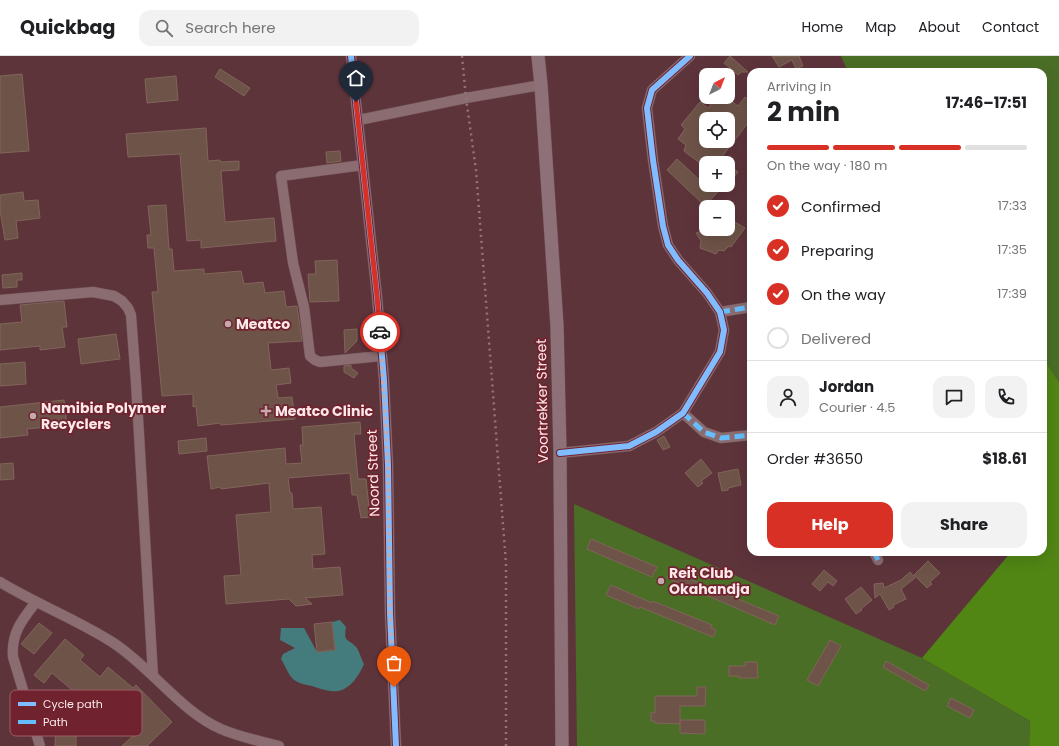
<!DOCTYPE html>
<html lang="en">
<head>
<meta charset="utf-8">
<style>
  :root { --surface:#fff; --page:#f2f2f2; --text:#202124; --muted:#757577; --line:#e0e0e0; --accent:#d93025 }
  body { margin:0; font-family:Poppins,sans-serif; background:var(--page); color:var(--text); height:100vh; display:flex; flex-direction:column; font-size:15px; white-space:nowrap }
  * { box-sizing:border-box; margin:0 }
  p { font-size:13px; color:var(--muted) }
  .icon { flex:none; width:22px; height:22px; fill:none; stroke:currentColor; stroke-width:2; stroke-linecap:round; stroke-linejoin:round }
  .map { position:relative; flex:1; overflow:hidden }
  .panel { position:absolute; left:747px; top:12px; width:300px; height:488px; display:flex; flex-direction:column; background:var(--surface); border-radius:12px; box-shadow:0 4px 16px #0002 }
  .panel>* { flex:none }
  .needle { width:26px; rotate:42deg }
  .controls { position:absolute; left:699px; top:12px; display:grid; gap:8px }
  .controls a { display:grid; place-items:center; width:36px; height:36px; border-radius:8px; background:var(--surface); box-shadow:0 4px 16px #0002; font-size:20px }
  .pin { position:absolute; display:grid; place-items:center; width:34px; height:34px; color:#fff; margin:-41px -17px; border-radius:50% 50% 50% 0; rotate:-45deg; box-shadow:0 0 4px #0007 }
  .pin .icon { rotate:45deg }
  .courier { position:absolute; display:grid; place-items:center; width:40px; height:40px; margin:-20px; border:3px solid #d93025; border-radius:50%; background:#fff; color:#222; box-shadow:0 1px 5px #0007 }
  .head em { font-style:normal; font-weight:700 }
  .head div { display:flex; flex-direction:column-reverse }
  .head { display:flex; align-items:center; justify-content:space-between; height:68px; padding:0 20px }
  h1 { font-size:26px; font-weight:700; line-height:30px }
  .bar { display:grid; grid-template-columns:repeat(4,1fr); gap:6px 4px; align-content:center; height:48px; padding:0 20px }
  .bar i { height:5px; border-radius:3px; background:var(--line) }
  .bar .selected { background:var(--accent) }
  .bar p { grid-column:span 4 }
  .line { display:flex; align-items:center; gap:10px; padding:0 20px; border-top:1px solid var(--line) }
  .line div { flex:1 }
  .round { display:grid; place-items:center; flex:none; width:42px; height:42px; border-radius:12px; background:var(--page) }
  ol { padding:0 20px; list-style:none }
  li { display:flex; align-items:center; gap:12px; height:44px }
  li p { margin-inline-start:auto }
  li .icon { padding:4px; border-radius:50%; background:var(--accent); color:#fff; stroke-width:4 }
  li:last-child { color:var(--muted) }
  li i { width:22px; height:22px; border:2px solid var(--line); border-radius:50% }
  .primary-button { display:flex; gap:8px; margin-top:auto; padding:8px 20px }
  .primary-button a { flex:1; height:46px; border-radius:12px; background:var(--accent); color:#fff; font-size:16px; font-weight:700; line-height:46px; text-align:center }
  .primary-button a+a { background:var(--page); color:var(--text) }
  header { display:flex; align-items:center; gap:24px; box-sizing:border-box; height:56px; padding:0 20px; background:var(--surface); border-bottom:1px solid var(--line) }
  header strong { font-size:19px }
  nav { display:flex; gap:22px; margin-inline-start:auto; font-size:14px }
  .search { width:280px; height:36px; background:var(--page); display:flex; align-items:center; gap:10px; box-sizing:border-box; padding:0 14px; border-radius:12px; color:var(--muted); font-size:15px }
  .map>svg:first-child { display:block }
  .green { fill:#4a6e26 }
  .forest { fill:#518615 }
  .water { fill:#447c7d }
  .building { fill:#6e5348; stroke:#81655a; fill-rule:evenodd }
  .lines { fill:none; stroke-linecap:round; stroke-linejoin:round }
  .minor-casing { stroke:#705157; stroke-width:11 }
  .major-casing { stroke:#705157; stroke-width:14 }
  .minor { stroke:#8b6c70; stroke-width:10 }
  .major { stroke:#8e7079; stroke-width:13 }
  .rail { stroke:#917578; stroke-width:2.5; stroke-dasharray:2 4; stroke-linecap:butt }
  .quiet { stroke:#66bdfb; stroke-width:5; stroke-dasharray:10 5; stroke-linecap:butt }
  .cycleway-casing { stroke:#70232f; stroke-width:8 }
  .cycleway { stroke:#80bcff; stroke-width:6 }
  .done { stroke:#c5a9ac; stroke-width:4; stroke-dasharray:0 7.2 }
  .route { stroke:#d93025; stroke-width:5 }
  .poi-dot { fill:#c5a9ac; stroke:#70232f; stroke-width:1.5 }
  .labels { text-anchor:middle; stroke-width:3.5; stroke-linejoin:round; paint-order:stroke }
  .poi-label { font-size:14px; font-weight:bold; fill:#fce8e9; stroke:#70232f; text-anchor:start }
  .street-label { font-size:14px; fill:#fce8e9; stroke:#70232f }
  .key { fill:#70232f; stroke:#9a5e67; stroke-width:1 }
  .key-label { font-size:11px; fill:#fce8e9 }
</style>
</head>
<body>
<header>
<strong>Quickbag</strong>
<div class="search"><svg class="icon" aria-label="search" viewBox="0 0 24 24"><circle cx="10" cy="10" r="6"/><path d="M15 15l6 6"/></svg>Search here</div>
<nav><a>Home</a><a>Map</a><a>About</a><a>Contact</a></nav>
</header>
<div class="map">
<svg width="1059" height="690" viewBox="0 0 1059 690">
  <rect width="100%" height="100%" fill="#5e343b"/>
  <!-- green -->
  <path class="green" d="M 841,0 L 1059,0 L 1059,326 L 1043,302 L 1043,16 L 848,16 Z
    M 574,448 L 922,602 L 1030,665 L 1029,690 L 577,690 Z"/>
  <!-- forest -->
  <path class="forest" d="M 1043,302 L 1059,326 L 1059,690 L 1029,690 L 1030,665 L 922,602 L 1011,496 L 1043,496 Z"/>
  <!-- water -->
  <path class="water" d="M 340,564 L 346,571 C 343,588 349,582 357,592 C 360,597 361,603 364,608 C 358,622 347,638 330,635 C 324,634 318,632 312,630 C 305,629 297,627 292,622 C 287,616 285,609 281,603 L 283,598 L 295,592 L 280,584 L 281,572 L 304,572 L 317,596 L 335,594 L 332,566 Z"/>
  <!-- building -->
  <path class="building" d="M 730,0 L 748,16 L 741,16 L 738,19 L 724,7 Z
    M 772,0 L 799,0 L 803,10 L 796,13 L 792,4 L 779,11 Z
    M 220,13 L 250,32 L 244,40 L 215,21 Z
    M 22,18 L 29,95 L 0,97 L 0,20 Z
    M 176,20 L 178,44 L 147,47 L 145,23 Z
    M 716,41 L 726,41 L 738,50 L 745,41 L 751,46 L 751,63 L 721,102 L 726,107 L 706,107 L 705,111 L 684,95 L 686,89 L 678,83 L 685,73 L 681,69 L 700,46 L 708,52 ZM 706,63 L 728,63 L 728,85 L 706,85 Z
    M 206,72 L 208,105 L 220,104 L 220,106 L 239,105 L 239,114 L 221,115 L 225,166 L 274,162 L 276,185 L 201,192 L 201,184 L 187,185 L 180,98 L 128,101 L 126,78 Z
    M 340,95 L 341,105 L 327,107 L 326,96 Z
    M 677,103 L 705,129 L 724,129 L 705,150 L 667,114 Z
    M 728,108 L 738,116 L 728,128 Z
    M 23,136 L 24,145 L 38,144 L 40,162 L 16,165 L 18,182 L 5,184 L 0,154 L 0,139 Z
    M 166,149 L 169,193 L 172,193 L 174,215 L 204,213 L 204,218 L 241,215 L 244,228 L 263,226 L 265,237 L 284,235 L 286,251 L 297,250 L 302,285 L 268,287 L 271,314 L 289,312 L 291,327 L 276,329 L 278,342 L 292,341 L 295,363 L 221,369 L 220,367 L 198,370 L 196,350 L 193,351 L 193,338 L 162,340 L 152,236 L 158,236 L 154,192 L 148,192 L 147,179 L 151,179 L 148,150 Z
    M 733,165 L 745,172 L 731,191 L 729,190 L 724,195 L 719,194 L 716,198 L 700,192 L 701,185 L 696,177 L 704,174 L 704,173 L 722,173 L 726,175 Z
    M 337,204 L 339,245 L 310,246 L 308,218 L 316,218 L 315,205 Z
    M 22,217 L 22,224 L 17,224 L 17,231 L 3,232 L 2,219 Z
    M 64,245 L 67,271 L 62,271 L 65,291 L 40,294 L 40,290 L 0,294 L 0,268 L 22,266 L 20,249 Z
    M 357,273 L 357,285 L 345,297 L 344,274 Z
    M 116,278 L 120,303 L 81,308 L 78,283 Z
    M 25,306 L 26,328 L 0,330 L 0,308 Z
    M 351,309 L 351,312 L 358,317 L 354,322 L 344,316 L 344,310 Z
    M 64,344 L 67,369 L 27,373 L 28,379 L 0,382 L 0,351 Z
    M 360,366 L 361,378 L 354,378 L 358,423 L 366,423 L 370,461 L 361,462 L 357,439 L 352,439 L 350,417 L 288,422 L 290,437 L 292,437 L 293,453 L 321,451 L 325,498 L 312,499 L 313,513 L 340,511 L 343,539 L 305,542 L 312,548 L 296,550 L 289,543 L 226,548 L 224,520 L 241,519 L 236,459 L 271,456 L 269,427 L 221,433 L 220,431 L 211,433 L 207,400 L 285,392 L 286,408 L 302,407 L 300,389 L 303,389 L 302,371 Z
    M 664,380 L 670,391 L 663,394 L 657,384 Z
    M 206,382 L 207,395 L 179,398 L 178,385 Z
    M 701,403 L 712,417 L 701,425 L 703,427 L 698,431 L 685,417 Z
    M 13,407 L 14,423 L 0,424 L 0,408 Z
    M 738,413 L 741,429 L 728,432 L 728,434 L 722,435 L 718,417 Z
    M 591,483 L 657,511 L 652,521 L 587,493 Z
    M 928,505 L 940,517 L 930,526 L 932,528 L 927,532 L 914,519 Z
    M 824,514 L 837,525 L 833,530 L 828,526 L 820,535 L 812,528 Z
    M 670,515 L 779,560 L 775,569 L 667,522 Z
    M 910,516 L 915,522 L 901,533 L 906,543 L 893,549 L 894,551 L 889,554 L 880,538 L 875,542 L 874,528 L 883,527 L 884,532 L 901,524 Z
    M 611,529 L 652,547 L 653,545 L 712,569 L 711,572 L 716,574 L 713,581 L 640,551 L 639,553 L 606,539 Z
    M 861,531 L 872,544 L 861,553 L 862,554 L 856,558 L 845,543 Z
    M 332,566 L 335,594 L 317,596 L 314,568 Z
    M 39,567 L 52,577 L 34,598 L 21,588 Z
    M 65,583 L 84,599 L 80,604 L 100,621 L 108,611 L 133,632 L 136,629 L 172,666 L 147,690 L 122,690 L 133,680 L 129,676 L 139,666 L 114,643 L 98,662 L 86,653 L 84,676 L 76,675 L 76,690 L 55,690 L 57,646 L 60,646 L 60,638 L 78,639 L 52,617 L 44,627 L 34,619 Z
    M 830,584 L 841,590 L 818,630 L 807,624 Z
    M 886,605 L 929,629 L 925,635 L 883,611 Z
    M 745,606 L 757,606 L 758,622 L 739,622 L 739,620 L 729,620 L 729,610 L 745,610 Z
    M 697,631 L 706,631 L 705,650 L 680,650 L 680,668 L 655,667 L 655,665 L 651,665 L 651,656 L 655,657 L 655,640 L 697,640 Z
    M 951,642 L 974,654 L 970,662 L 947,650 Z
    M 680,664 L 705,664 L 705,678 L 680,677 Z"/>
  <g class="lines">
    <!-- minor casing -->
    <g class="minor-casing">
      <path id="minor" d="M 351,0 L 377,240 L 384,324 L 388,409 L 390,557 L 396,690
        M 359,64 L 466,42 L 541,29
        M 363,109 L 281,120 L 293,207 L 304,251 L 310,300 L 315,304 L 320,306 L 381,300
        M 0,244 L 93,236 L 114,240 L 122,245 L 128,252 L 131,259 L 136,327 L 153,620
        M 720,256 L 751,251
        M 683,357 L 704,376 L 721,382 L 751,379
        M 560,397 L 629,390 L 656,376 L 683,357 L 720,296 L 724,274 L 720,256 L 707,237 L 678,204 L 668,189 L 663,170 L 653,104 L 647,52 L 652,34 L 690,0
        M 874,496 L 878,504
        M 0,526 C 36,548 76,563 112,586 C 150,610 180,655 221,673 C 239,681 260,685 279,690
        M 36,546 C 22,564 11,577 13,601 L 40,690"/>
    </g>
    <!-- major casing -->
    <g class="major-casing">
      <path id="major" d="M 538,0 L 541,29 L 557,270 L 560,397 L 562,690"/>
    </g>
    <!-- minor -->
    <use href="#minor" class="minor"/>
    <!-- major -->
    <use href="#major" class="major"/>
    <!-- rail -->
    <path class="rail" d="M 462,0 L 466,42 L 476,114 L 506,508 L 506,690"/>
    <!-- quiet -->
    <path class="quiet" d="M 720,256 L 751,251
      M 683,357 L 704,376 L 721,382 L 751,379
      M 874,496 L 878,504"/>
    <!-- cycleway casing -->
    <g class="cycleway-casing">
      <path id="cycleway" d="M 351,0 L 377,240 L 384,324 L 388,409 L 390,557 L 396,690
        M 560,397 L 629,390 L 656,376 L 683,357 L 720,296 L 724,274 L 720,256 L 707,237 L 678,204 L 668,189 L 663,170 L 653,104 L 647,52 L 652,34 L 690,0"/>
    </g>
    <!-- cycleway -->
    <use href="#cycleway" class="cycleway"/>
  </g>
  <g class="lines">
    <!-- done -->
    <path class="done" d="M 380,276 L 388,409 L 390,557 L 394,631"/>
    <!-- route -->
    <path class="route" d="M 356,46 L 377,240 L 380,276"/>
  </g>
  <!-- markers -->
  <g class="poi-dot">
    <circle cx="228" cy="268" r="4"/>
    <path d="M264 349h4v4h4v4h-4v4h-4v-4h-4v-4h4z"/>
    <circle cx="33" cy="360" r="4"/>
    <circle cx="661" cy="525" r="4"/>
  </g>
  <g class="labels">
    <!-- poi labels -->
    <g class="poi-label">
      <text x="236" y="273">Meatco</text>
      <text x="41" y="357">Namibia Polymer<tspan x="41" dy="16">Recyclers</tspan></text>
      <text x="275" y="360">Meatco Clinic</text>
      <text x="669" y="522">Reit Club<tspan x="669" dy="16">Okahandja</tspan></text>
    </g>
    <!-- street labels -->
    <g class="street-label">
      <text transform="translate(542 345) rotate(-91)" y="5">Voortrekker Street</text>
      <text transform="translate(373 417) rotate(-92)" y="5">Noord Street</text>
    </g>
  </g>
  <!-- legend -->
  <rect x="10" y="634" width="132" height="46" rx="6" class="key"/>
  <rect x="18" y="646" width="18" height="4" fill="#80bcff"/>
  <rect x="18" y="664" width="18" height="4" fill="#66bdfb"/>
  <g class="key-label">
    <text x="43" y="652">Cycle path</text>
    <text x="43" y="670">Path</text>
  </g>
</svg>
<div class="controls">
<a><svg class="needle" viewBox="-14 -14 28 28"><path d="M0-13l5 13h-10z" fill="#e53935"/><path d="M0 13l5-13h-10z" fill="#757577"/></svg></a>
<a><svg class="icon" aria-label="locate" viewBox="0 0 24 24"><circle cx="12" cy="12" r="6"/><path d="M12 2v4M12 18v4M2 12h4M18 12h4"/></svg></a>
<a>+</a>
<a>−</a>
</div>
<div class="pin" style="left:394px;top:631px;background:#ea580c"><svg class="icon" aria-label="bag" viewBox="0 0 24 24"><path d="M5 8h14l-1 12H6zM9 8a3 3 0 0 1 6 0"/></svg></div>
<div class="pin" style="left:356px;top:46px;background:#1f2937"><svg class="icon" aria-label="home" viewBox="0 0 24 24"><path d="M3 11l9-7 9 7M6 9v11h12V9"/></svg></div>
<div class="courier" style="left:380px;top:276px"><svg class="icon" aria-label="car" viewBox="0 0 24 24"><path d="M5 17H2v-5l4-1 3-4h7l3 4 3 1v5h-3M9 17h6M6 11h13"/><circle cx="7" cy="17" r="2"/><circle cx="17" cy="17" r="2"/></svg></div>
<section class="panel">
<div class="head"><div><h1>2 min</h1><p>Arriving in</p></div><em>17:46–17:51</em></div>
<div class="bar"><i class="selected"></i><i class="selected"></i><i class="selected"></i><i></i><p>On the way · 180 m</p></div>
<ol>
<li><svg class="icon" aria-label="check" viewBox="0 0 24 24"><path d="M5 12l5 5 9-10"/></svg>Confirmed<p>17:33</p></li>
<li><svg class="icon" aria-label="check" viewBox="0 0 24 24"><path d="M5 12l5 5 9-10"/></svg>Preparing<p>17:35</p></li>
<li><svg class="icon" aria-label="check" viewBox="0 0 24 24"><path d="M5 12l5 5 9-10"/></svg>On the way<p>17:39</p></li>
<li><i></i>Delivered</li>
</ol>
<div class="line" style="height:72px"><a class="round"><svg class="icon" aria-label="person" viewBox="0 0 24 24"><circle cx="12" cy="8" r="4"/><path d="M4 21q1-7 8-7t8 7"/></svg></a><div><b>Jordan</b><p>Courier · 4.5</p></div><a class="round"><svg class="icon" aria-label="chat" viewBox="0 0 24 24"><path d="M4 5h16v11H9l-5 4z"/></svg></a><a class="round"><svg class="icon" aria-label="phone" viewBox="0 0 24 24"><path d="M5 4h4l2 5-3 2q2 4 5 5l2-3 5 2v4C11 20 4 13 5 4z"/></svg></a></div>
<div class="line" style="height:52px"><div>Order #3650</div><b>$18.61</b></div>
<div class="primary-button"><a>Help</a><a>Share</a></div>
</section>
</div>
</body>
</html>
